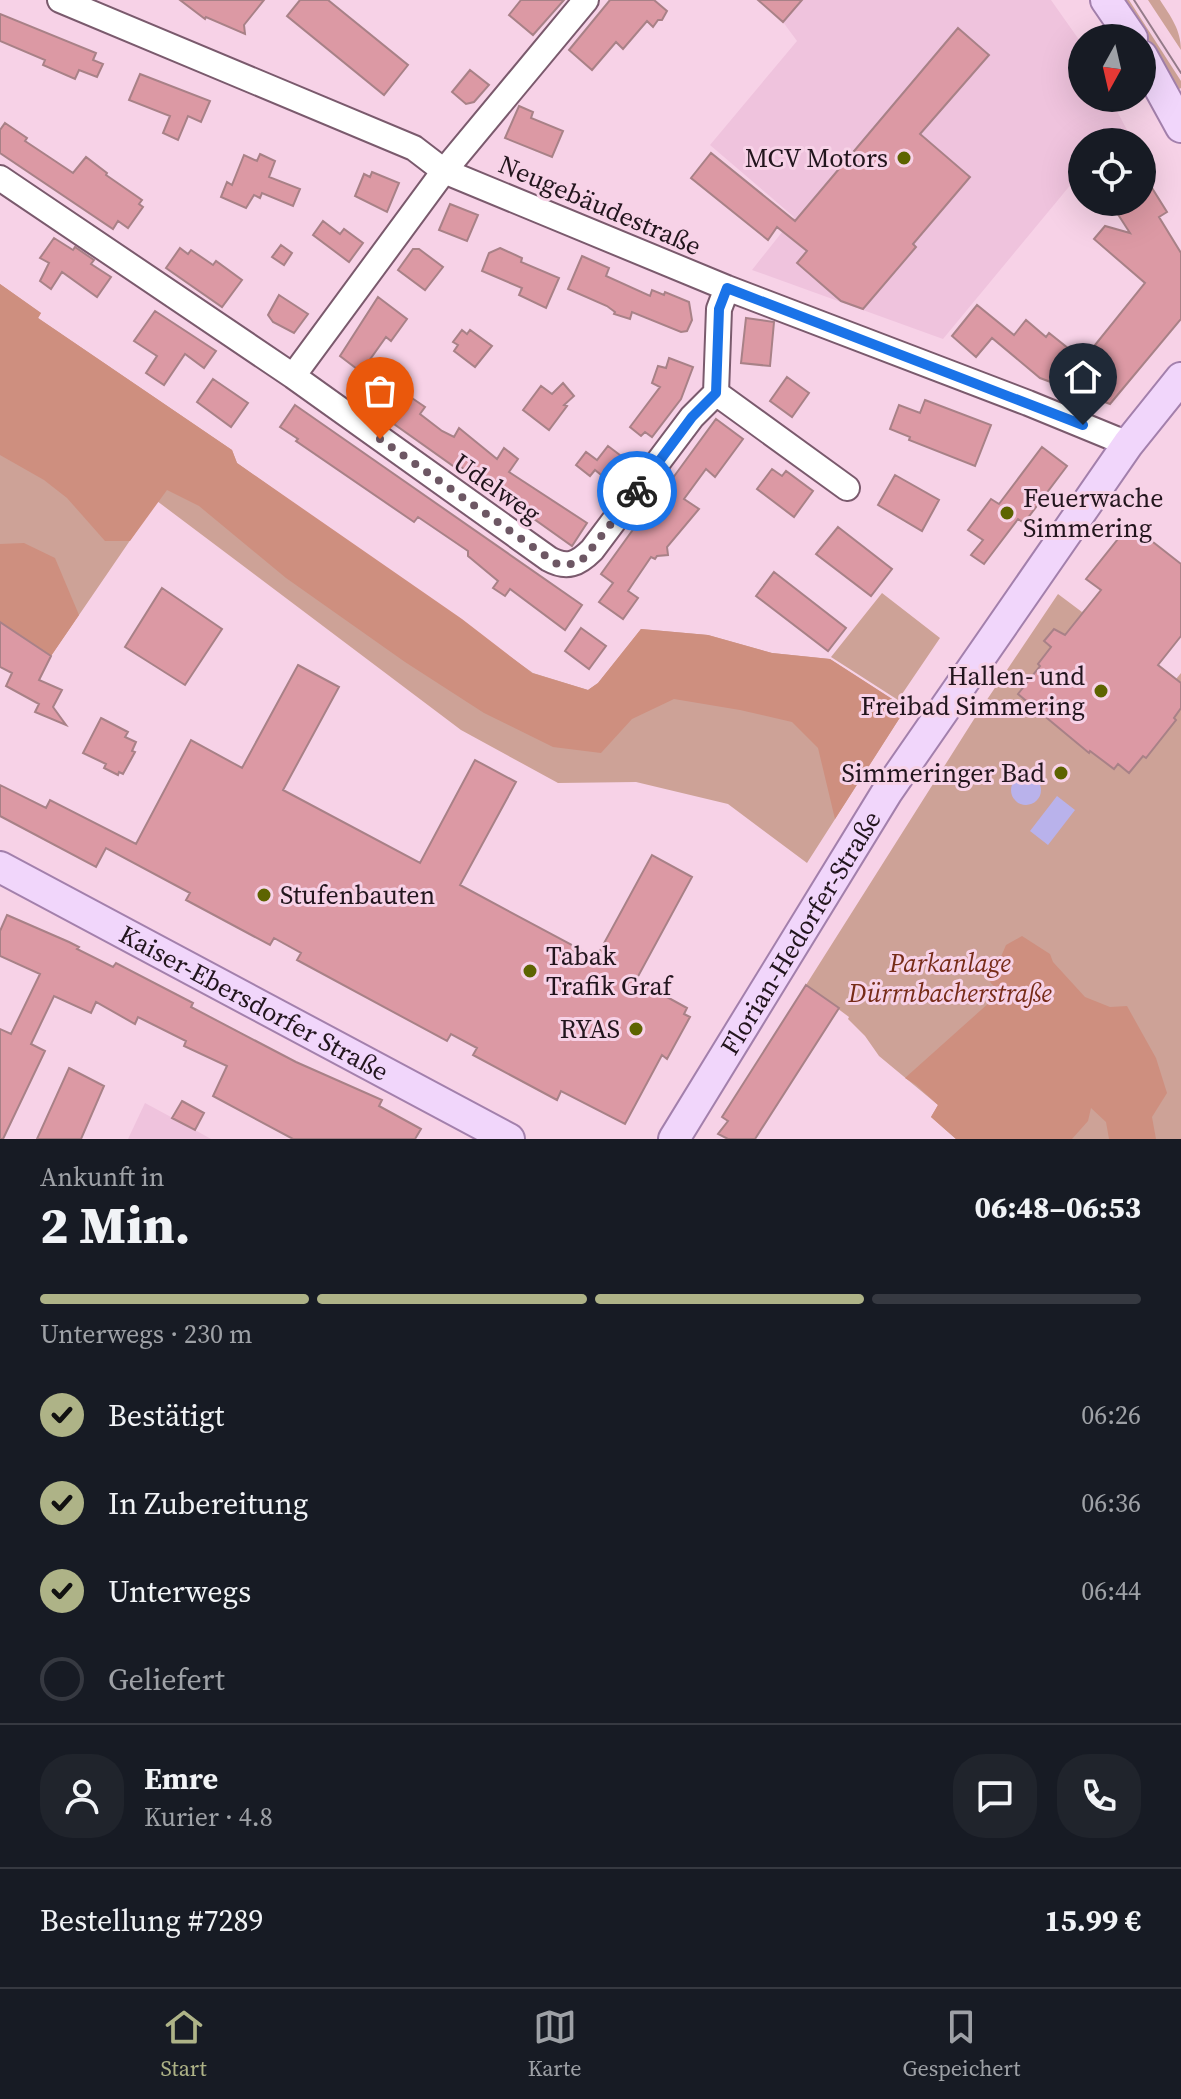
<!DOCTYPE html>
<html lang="de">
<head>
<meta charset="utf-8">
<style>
  :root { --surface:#171b24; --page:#20242c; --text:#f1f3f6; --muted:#9ea1a6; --line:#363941; --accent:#aeb387 }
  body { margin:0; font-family:"Source Serif 4",serif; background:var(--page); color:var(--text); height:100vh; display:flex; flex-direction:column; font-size:30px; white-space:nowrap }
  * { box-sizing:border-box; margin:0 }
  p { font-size:26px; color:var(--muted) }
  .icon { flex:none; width:44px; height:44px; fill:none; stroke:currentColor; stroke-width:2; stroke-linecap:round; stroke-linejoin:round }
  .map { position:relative; height:1139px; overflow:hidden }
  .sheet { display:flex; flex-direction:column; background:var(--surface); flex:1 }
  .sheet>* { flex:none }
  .needle { width:52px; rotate:188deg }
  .tools { position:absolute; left:1068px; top:24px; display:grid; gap:16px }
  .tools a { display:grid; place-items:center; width:88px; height:88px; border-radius:50%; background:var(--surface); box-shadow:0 8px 32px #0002; font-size:40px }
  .pin { position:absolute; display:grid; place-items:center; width:68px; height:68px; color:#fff; margin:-82px -34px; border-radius:50% 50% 50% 0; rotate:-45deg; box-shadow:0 0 8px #0007 }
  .pin .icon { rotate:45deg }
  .courier { position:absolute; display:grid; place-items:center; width:80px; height:80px; margin:-40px; border:6px solid #1a73e8; border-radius:50%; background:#fff; color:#222; box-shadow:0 2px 10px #0007 }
  .summary em { font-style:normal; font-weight:800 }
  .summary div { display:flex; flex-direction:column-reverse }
  .summary { display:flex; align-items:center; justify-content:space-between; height:136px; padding:0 40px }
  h1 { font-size:52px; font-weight:800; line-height:60px }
  .bar { display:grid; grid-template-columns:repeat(4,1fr); gap:12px 8px; align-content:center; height:96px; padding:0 40px }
  .bar i { height:10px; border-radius:6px; background:var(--line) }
  .bar .current { background:var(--accent) }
  .bar p { grid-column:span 4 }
  .line { display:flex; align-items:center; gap:20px; padding:0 40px; border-top:2px solid var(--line) }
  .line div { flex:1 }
  .round { display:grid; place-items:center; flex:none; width:84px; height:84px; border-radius:32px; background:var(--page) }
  ol { padding:0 40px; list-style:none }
  li { display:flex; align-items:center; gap:24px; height:88px }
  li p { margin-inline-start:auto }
  li .icon { padding:8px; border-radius:50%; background:var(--accent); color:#111; stroke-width:4 }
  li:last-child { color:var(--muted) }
  li i { width:44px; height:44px; border:4px solid var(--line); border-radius:50% }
  .tabs { display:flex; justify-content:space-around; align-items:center; height:112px; border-top:2px solid var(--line); background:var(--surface); font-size:22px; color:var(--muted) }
  .tabs a { display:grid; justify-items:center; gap:4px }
  .tabs .current { color:var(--accent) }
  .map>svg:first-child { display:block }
  .built { fill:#efc3dd }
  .green { fill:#cda297 }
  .forest { fill:#ce8f7f }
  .water { fill:#b9b2eb }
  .building { fill:#dc99a4; stroke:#a88187; stroke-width:2 }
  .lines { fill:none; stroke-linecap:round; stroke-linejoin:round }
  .minor-casing { stroke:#7a5a6d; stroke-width:28 }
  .major-casing { stroke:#a380ac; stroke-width:34 }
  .minor { stroke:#fff; stroke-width:24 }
  .major { stroke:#f1d6fb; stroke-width:30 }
  .tram { stroke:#967c8b; stroke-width:2 }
  .done { stroke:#6d5764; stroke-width:8; stroke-dasharray:0 14.4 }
  .route { stroke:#1a73e8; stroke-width:10 }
  .poi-dot { fill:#5d6400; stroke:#f7d2e7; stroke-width:3 }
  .labels { text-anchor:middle; stroke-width:6; stroke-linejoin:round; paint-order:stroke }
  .poi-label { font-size:26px; fill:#22151d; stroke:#f7d2e7; text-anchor:end }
  .street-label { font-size:26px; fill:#22151d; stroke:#f7d2e7 }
  .park-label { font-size:26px; font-style:italic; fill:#762b17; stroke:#f7d2e7 }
</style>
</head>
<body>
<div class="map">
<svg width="1181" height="1139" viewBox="0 0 1181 1139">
  <rect width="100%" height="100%" fill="#f7d2e7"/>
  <!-- built -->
  <path class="built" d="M 802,0 L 1051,0 L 1082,44 L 1082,98 L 1110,98 L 1127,130 L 1106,142 L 1082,142 L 1082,171 L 943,339 L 752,270 L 794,217 L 710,145 L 797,41 L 783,22 Z
    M 145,1103 L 195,1130 L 211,1139 L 128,1139 Z"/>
  <!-- green -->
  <path class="green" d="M 1123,0 L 1129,0 L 1181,81 L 1181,88 L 1179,89 Z
    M 1148,0 L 1160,0 C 1171,17 1181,30 1181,50 Z
    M 0,284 L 41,313 L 38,318 L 232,450 L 237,463 L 533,673 L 588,690 L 598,683 L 641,629 L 708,635 L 772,653 L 830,659 L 906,708 L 807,863 L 728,804 L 636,782 L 558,783 L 461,730 L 157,501 L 51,656 L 0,622 Z
    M 882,593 L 940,638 L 898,700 L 831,657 Z
    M 1058,594 L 1082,612 L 1085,609 L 1176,679 L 1181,673 L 1181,1139 L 956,1139 L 931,1117 L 938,1105 L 879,1056 L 865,1036 L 848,1019 L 849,1017 L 806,985 L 976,716 Z"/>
  <!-- forest -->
  <path class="forest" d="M 0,284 L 41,313 L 38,318 L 232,450 L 237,463 L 462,619 L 532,673 L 588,690 L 598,683 L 641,629 L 708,635 L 772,653 L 830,659 L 906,708 L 835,819 L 818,748 L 792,722 L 740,710 L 674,699 L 632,719 L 601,753 L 553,747 L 484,713 L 405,662 L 286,578 L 199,506 L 167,490 L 130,541 L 105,541 L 67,498 L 44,480 L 0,455 Z
    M 24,543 L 55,558 L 79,615 L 51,656 L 0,622 L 0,544 Z
    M 1022,936 L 1050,954 L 1053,962 L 1085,997 L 1110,1007 L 1127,1006 L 1156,1058 L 1167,1093 L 1152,1117 L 1156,1139 L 1109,1139 L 1106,1122 L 1091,1108 L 1088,1121 L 1072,1139 L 956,1139 L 931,1117 L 938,1105 L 916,1085 L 905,1078 L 1000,993 L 990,982 L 1006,945 Z"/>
  <!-- water -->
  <path class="water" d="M1011 790a15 15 0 1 1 30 0a15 15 0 1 1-30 0Z
    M 1057,796 L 1075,810 L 1048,845 L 1030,831 Z"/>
  <!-- building -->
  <path class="building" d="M 180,0 L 264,0 L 244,25 L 245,34 L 206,17 L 205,19 Z
    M 300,0 L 328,0 L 408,65 L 384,95 L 287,16 Z
    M 521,0 L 564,0 L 533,35 L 509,15 Z
    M 610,0 L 654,0 L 667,11 L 662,20 L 658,20 L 653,27 L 647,21 L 623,49 L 616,42 L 592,70 L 569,50 Z
    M 758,0 L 802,0 L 783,22 Z
    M 0,14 L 96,53 L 93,60 L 103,64 L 97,77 L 79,70 L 75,79 L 43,65 L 45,60 L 0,41 Z
    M 958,28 L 989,55 L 920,134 L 970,177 L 913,244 L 916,247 L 863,309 L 841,301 L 797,263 L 807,251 L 777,227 L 768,240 L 691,178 L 711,153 L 795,221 Z
    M 470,70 L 489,85 L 474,102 L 466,104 L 452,92 Z
    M 140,74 L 210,101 L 201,122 L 188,116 L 178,140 L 163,133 L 170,116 L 129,100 Z
    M 519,106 L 533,112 L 531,118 L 563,131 L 552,157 L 505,138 Z
    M 5,123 L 27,138 L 25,141 L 73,173 L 86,157 L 107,173 L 106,175 L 142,200 L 139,204 L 143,207 L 128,228 L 118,221 L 113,229 L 0,153 L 0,130 Z
    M 260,154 L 275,161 L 269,177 L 300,189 L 293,206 L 262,193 L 260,198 L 254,195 L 246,208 L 221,197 L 227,182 L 232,185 L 244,155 L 257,161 Z
    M 372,172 L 399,183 L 387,212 L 355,196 L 364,174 L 370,177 Z
    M 1142,172 L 1167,212 L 1159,217 L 1181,253 L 1181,319 L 1110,404 L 1040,378 L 992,338 L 976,357 L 952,336 L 977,305 L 1014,335 L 1026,320 L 1046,337 L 1049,333 L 1083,360 L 1145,283 L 1094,239 L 1105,226 L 1130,233 L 1110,202 L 1142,202 Z
    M 450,204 L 478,215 L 467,241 L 439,230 Z
    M 323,221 L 340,234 L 344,229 L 363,243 L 349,262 L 313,235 Z
    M 54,238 L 73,250 L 75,247 L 94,260 L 91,264 L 111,277 L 97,297 L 62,272 L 51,289 L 40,281 L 49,263 L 40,258 Z
    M 281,245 L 292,253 L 284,265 L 272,257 Z
    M 180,248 L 188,254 L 191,250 L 213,265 L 216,261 L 242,280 L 222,307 L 166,268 Z
    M 500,248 L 522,258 L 521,262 L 559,278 L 546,308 L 519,295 L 522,288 L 482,271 L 489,253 Z
    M 413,249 L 419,249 L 443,267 L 425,290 L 398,270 Z
    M 582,256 L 609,268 L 606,276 L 650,296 L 652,290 L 664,295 L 665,292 L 689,302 L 692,320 L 687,331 L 681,332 L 632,312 L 630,319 L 614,314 L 615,312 L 607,306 L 568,289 Z
    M 279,295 L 308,314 L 294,333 L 273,322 L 268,315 Z
    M 378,297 L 407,319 L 391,341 L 386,337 L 361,372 L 340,356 Z
    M 155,311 L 216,351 L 204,368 L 185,354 L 164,385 L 146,373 L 157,356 L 134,341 Z
    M 746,318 L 774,322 L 770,366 L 741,363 Z
    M 462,330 L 467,334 L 470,330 L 492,346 L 475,367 L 454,351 L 458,345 L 453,342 Z
    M 669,358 L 693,367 L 681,399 L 652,437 L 645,432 L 641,436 L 630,427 L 660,387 L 652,383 L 658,366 L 666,368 Z
    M 787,377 L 809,393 L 792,417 L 770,401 Z
    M 213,379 L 248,403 L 231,427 L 197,402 Z
    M 563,383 L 574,396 L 564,405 L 567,406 L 549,430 L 523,410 L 541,386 L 552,394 Z
    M 406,394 L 425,407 L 420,414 L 442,431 L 454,437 L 459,428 L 497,459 L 504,448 L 518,459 L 509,472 L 587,523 L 572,546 L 458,465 L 456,468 L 394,424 L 400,417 L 394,412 Z
    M 925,400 L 991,425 L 975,466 L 909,440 L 910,437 L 890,429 L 899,405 L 920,413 Z
    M 295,405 L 582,605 L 565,630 L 510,589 L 505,596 L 493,588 L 498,581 L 468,556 L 468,551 L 418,517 L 414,522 L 296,441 L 298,439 L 280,427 Z
    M 716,419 L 743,439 L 715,477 L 706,469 L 684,499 L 699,509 L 667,547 L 668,555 L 657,556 L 655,559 L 651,557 L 634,582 L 628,591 L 638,598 L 623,619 L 599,602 L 613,583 L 601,574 L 650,506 L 648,504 L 664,484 L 667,486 Z
    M 608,446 L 633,465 L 616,487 L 595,470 L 590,476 L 576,465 L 586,452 L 597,460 Z
    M 1042,447 L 1067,466 L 1024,523 L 1018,519 L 984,564 L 971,555 L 983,540 L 968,530 L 991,499 L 999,504 Z
    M 772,469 L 782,476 L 786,471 L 813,491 L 794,517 L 757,489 Z
    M 895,475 L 939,500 L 922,531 L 878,505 Z
    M 1130,524 L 1181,564 L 1181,636 L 1158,665 L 1181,683 L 1181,708 L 1174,718 L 1176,720 L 1146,758 L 1143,756 L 1129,773 L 1118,764 L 1114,769 L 1090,751 L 1089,753 L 1018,694 L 1040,666 L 1038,664 L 1051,647 L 1044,641 L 1054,629 L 1065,635 L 1101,590 L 1086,579 Z
    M 838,527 L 892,569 L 871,596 L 816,554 Z
    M 774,572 L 846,628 L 828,651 L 756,596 Z
    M 162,588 L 222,629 L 185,685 L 125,647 Z
    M 0,622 L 51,656 L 39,680 L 62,690 L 53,707 L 66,725 L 35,712 L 39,704 L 6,686 L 12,673 L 0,667 Z
    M 581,628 L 606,646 L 589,669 L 565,651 Z
    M 298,665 L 339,687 L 283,790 L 420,863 L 475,760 L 516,782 L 460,885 L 596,958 L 652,855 L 692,877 L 636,980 L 687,1008 L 684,1014 L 690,1017 L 667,1059 L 662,1055 L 625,1124 L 561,1091 L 557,1100 L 473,1055 L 477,1048 L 451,1034 L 447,1041 L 297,960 L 301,953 L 274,938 L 270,945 L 186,900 L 190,893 L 106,848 L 96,867 L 0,816 L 0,785 L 46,808 L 50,800 L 136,844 L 191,740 L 242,768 Z
    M 101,718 L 128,732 L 125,737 L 136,742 L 132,751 L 135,752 L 123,774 L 119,772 L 118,775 L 104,768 L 106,764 L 83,753 Z
    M 7,915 L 69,942 L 79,947 L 77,949 L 113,967 L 116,963 L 193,1003 L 191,1007 L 296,1062 L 382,1100 L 379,1106 L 421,1129 L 415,1139 L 293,1139 L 213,1096 L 227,1066 L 184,1046 L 186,1041 L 138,1017 L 135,1024 L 96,1002 L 91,1013 L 54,996 L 31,1044 L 45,1051 L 3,1139 L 0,1139 L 0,1029 L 11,1034 L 40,974 L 0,956 L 0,931 Z
    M 806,985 L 839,1008 L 755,1139 L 728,1139 L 718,1134 L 728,1121 L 722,1117 Z
    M 69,1068 L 104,1086 L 81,1139 L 37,1139 Z
    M 182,1101 L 204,1113 L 195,1130 L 172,1118 Z"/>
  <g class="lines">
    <!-- minor casing -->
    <g class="minor-casing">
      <path id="minor" d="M 60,0 L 414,148 L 444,171 L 727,288 L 1028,403 L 1128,444
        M 0,178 L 293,376 L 549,559 C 567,569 578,564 592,550 L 692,417 L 716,393 L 719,309 L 727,288
        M 293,376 L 444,171 L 586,0
        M 716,393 L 847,488"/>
    </g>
    <!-- major casing -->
    <g class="major-casing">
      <g id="major">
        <path d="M 1106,0 L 1132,38"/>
        <path d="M 1142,56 L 1181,127"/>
        <path id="s1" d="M 0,867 L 509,1139"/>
        <path id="s2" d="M 674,1139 L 887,792 L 1128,444 L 1181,378"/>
      </g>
    </g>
    <!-- minor -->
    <use href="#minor" class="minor"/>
    <!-- major -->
    <use href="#major" class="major"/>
    <!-- tram -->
    <path class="tram" d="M 1134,0 L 1181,73"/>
  </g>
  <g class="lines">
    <!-- done -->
    <path class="done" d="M 380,439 L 557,564 L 576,564 L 584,558 L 637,491"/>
    <!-- route -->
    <path class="route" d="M 637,491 L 692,417 L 716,393 L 719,309 L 727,288 L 1083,425"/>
  </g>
  <!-- markers -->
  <g class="poi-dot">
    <circle cx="904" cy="158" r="8"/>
    <circle cx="1007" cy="513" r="8"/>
    <circle cx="1101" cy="691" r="8"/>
    <circle cx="1061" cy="773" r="8"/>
    <circle cx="264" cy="895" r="8"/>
    <circle cx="530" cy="971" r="8"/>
    <circle cx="636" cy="1029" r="8"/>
  </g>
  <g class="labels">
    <!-- poi labels -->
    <g class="poi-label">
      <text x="888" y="167">MCV Motors</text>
      <text x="1023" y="507" text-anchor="start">Feuerwache<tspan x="1023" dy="30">Simmering</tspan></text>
      <text x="1085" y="685">Hallen- und<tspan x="1085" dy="30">Freibad Simmering</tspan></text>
      <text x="1045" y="782">Simmeringer Bad</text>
      <text x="280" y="904" text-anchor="start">Stufenbauten</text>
      <text x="546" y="965" text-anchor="start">Tabak<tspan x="546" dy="30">Trafik Graf</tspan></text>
      <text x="620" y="1038">RYAS</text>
    </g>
    <!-- street labels -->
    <g class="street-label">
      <text transform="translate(600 205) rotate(23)" y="9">Neugebäudestraße</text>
      <text transform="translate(497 488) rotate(35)" y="9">Udelweg</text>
      <text dy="9" stroke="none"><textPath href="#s2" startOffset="242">Florian-Hedorfer-Straße</textPath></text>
      <text dy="9" stroke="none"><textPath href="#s1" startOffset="288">Kaiser-Ebersdorfer Straße</textPath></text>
    </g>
    <!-- park labels -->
    <g class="park-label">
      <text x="950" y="972">Parkanlage<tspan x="950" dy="30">Dürrnbacherstraße</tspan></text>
    </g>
  </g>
</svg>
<div class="tools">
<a><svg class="needle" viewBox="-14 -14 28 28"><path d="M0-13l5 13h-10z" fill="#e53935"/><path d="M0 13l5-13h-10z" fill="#9ea1a6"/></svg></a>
<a><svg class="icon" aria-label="locate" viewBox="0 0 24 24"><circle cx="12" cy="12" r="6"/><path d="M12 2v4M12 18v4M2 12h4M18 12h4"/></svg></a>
</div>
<div class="pin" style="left:380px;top:439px;background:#ea580c"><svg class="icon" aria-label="bag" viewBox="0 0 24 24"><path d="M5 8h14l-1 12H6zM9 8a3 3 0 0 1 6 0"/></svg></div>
<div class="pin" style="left:1083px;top:425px;background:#1f2937"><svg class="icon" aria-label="home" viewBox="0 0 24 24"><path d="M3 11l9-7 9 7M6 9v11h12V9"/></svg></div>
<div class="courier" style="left:637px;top:491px"><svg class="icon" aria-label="bike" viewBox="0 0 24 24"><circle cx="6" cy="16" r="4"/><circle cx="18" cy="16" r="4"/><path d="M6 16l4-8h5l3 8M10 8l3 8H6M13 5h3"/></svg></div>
</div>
<section class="sheet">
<div class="summary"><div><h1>2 Min.</h1><p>Ankunft in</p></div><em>06:48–06:53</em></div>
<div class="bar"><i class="current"></i><i class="current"></i><i class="current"></i><i></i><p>Unterwegs · 230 m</p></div>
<ol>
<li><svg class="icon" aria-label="check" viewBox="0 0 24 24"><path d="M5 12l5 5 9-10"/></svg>Bestätigt<p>06:26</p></li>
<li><svg class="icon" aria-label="check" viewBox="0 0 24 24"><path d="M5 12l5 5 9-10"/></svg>In Zubereitung<p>06:36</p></li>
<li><svg class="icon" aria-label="check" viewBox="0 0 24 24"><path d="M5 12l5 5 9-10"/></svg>Unterwegs<p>06:44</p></li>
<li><i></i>Geliefert</li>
</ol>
<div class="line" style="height:144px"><a class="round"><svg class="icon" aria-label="person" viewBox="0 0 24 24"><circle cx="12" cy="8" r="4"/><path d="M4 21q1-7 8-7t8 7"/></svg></a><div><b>Emre</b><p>Kurier · 4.8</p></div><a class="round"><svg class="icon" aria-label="chat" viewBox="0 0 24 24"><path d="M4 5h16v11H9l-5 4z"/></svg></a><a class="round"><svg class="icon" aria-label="phone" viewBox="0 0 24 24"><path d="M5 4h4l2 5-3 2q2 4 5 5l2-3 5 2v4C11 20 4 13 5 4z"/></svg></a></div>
<div class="line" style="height:104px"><div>Bestellung #7289</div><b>15.99 €</b></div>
</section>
<nav class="tabs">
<a class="current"><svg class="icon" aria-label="home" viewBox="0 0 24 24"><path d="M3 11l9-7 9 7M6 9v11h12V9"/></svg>Start</a>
<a><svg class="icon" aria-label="map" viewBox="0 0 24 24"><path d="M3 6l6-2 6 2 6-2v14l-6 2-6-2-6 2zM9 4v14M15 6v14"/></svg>Karte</a>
<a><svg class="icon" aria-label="saved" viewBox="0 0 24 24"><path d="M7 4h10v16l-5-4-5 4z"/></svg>Gespeichert</a>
</nav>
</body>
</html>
